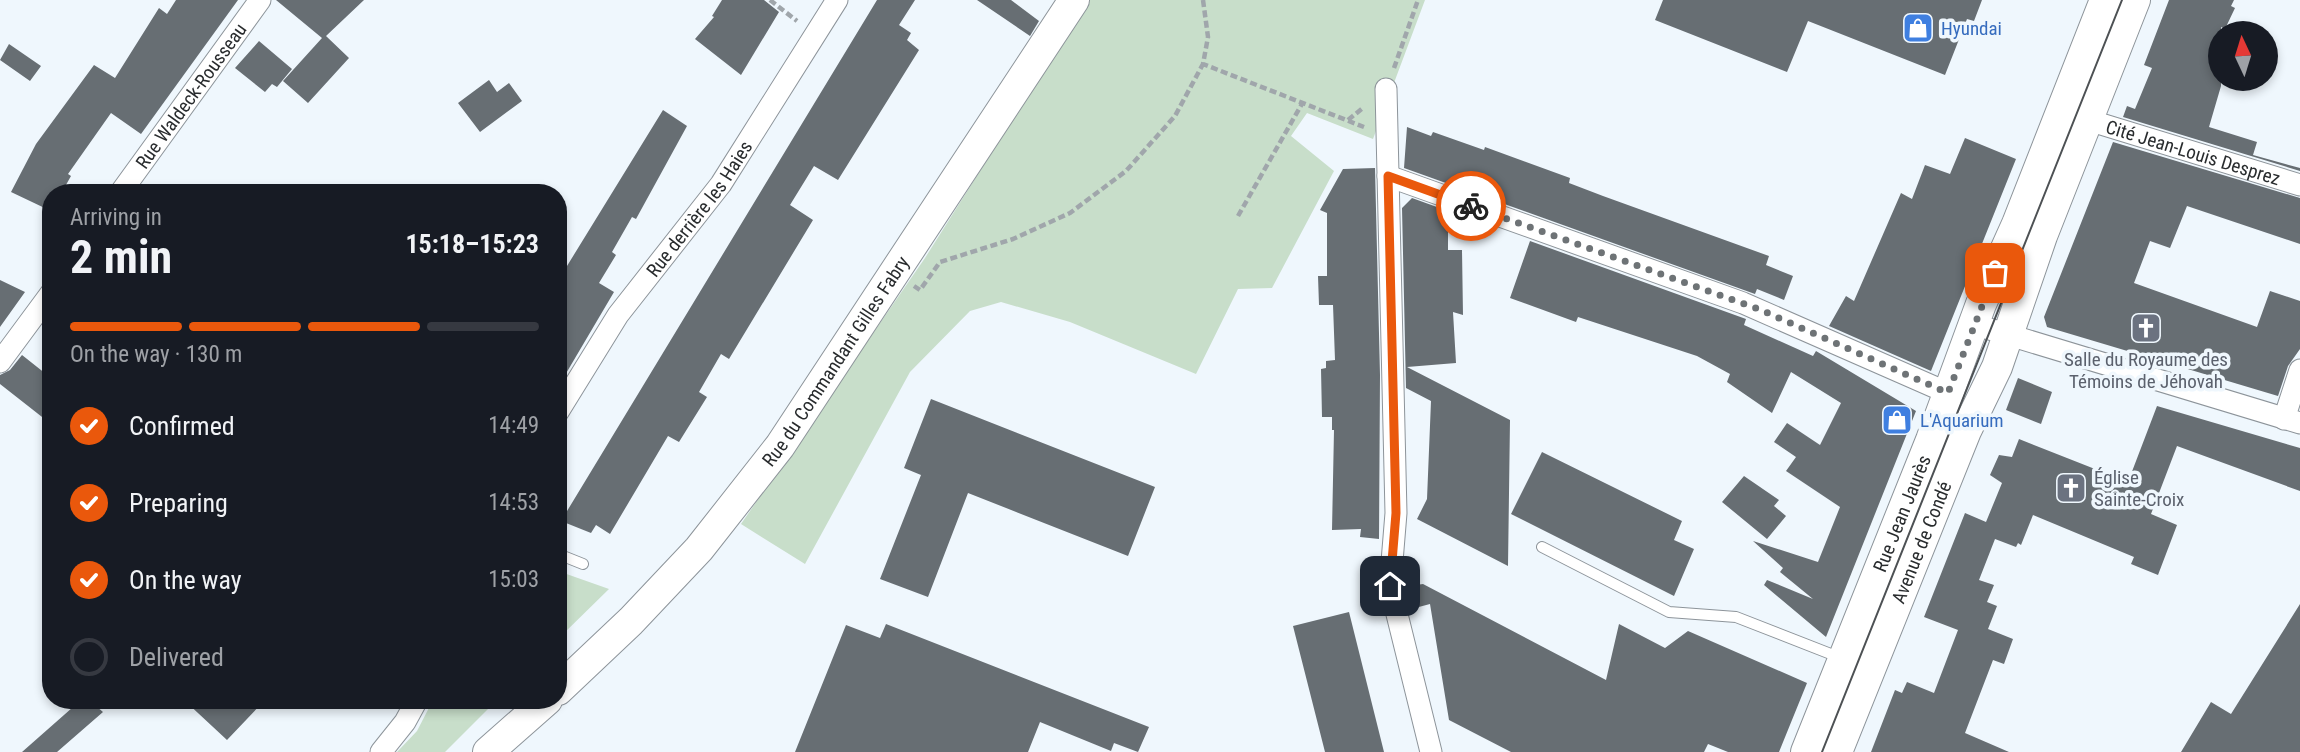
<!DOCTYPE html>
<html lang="en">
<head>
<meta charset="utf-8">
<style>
  :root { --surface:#171b24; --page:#20242c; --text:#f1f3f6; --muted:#9ea1a6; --line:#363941; --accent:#ea580c }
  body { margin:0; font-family:"Roboto Condensed",sans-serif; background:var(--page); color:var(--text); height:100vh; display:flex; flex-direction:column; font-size:26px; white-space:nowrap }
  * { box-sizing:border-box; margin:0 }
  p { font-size:23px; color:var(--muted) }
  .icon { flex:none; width:38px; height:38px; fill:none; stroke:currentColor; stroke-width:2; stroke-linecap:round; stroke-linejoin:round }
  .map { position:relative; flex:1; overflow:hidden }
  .panel { position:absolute; left:42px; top:184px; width:525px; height:525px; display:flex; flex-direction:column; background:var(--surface); border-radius:28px; box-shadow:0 4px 10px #0003 }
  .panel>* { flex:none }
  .needle { width:46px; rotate:356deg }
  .controls { position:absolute; left:2208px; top:21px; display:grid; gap:14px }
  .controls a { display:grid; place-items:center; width:70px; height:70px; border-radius:50%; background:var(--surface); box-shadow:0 4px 10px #0003; font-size:35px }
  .pin { position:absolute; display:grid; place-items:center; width:60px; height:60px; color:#fff; margin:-30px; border-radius:14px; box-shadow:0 4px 10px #0006 }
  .courier { position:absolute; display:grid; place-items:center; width:70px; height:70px; margin:-35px; border:5px solid #ea580c; border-radius:50%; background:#fff; color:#222; box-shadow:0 2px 9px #0007 }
  .head em { font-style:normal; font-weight:700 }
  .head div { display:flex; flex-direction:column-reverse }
  .head { display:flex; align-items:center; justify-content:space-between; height:119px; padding:0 28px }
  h1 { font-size:46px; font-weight:700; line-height:52px }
  .bar { display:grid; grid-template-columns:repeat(4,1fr); gap:10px 7px; align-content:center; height:84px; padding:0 28px }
  .bar i { height:9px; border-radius:5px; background:var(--line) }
  .bar .selected { background:var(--accent) }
  .bar p { grid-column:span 4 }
  ol { padding:0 28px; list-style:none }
  li { display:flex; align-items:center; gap:21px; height:77px }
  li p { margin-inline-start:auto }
  li .icon { padding:7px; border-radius:50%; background:var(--accent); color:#fff; stroke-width:4 }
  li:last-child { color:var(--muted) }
  li i { width:38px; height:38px; border:4px solid var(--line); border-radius:50% }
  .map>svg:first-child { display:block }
  .green { fill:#c8deca }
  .building { fill:#676e73 }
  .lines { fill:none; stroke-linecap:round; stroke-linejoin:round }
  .lane-casing { stroke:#8d949a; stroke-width:12 }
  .street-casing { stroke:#8d949a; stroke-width:23 }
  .secondary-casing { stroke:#8d949a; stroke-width:32 }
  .path { stroke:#a0a6ab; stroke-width:4.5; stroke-dasharray:7 3.5; stroke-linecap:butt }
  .lane { stroke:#fff; stroke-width:10 }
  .street { stroke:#fff; stroke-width:21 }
  .secondary { stroke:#fff; stroke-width:30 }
  .tram { stroke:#4d5154; stroke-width:2 }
  .done { stroke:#6e7376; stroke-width:7; stroke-dasharray:0 12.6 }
  .route { stroke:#ea580c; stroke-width:9 }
  .labels { text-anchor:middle; stroke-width:7; stroke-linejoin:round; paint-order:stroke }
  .shop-label { font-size:19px; fill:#366cbe; stroke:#eff7fd; text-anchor:start }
  .street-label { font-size:19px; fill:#292c2e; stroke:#eff7fd }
  .worship-label { font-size:19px; fill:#5b616d; stroke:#eff7fd }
</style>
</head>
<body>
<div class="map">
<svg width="2300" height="752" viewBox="0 0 2300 752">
  <rect width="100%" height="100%" fill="#eff7fd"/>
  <!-- green -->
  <path class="green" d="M 1088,0 L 1425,0 L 1373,139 L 1307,113 L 1291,136 L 1334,171 L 1272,288 L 1238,289 L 1196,374 L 1070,322 L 1001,302 L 970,311 L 910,372 L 805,564 L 741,524 L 925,258 Z
    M 558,571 L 609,589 L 558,639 Z
    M 433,700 L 497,700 L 445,752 L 397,752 L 417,731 Z"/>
  <!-- building -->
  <path class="building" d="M 176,0 L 238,0 L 141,134 L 111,113 L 68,174 L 71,176 L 62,192 L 51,192 L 51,211 L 11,192 L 36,144 L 94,65 L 115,78 L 159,8 L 167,14 Z
    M 276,0 L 364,0 L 326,36 L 349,58 L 308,103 L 283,81 L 322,38 Z
    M 722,0 L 764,0 L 779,12 L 741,75 L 695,39 L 714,17 L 712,16 Z
    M 877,0 L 915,0 L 899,25 L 911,33 L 907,40 L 919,50 L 838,180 L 814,166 L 790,205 L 813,220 L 729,359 L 721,354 L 699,392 L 707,397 L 679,442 L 668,436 L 610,534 L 596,525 L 591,533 L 561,521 Z
    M 977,0 L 1011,0 L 1039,21 L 1030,36 Z
    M 1663,0 L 1982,0 L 1974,21 L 1967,19 L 1945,75 L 1808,21 L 1787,72 L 1655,20 Z
    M 2169,0 L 2234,0 L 2231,6 L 2235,8 L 2225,29 L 2221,27 L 2221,86 L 2209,127 L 2257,142 L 2253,155 L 2300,168 L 2300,171 L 2123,117 L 2127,106 L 2135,109 L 2152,68 L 2144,65 Z
    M 259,41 L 292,69 L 277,87 L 272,84 L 265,92 L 235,68 Z
    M 9,44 L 41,66 L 30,81 L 0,60 Z
    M 489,80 L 497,92 L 509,83 L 522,101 L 480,132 L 458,103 Z
    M 663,110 L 687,126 L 636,219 L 632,217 L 612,252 L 616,255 L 599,283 L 614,292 L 558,387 L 558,261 L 567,266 Z
    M 1407,127 L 1431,136 L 1433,132 L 1484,150 L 1485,147 L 1570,178 L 1569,183 L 1603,196 L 1769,256 L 1766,265 L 1793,276 L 1784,300 L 1757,289 L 1755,294 L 1404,168 Z
    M 1965,138 L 2016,159 L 1931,371 L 1829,326 L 1846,296 L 1854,301 L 1901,193 L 1912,199 L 1925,165 L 1950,174 Z
    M 2113,142 L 2300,198 L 2300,244 L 2187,206 L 2170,248 L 2150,241 L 2134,283 L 2257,327 L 2270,291 L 2300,301 L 2300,349 L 2288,366 L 2278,396 L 2047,327 L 2044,317 Z
    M 1375,168 L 1380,375 L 1379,539 L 1360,537 L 1361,529 L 1332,530 L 1334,430 L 1332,430 L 1332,417 L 1322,417 L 1321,369 L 1326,368 L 1326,361 L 1335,360 L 1333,305 L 1319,305 L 1318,276 L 1327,276 L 1327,213 L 1320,210 L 1343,169 Z
    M 1412,198 L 1448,211 L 1448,250 L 1462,250 L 1463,315 L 1453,312 L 1456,363 L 1407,367 L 1510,420 L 1508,566 L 1417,519 L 1427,499 L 1431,401 L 1406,388 L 1402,208 Z
    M 1530,241 L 1746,319 L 1744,325 L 1813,356 L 1816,351 L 1916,411 L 1826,637 L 1764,585 L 1767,580 L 1813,599 L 1780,572 L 1783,568 L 1753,541 L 1818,562 L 1840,507 L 1786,471 L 1796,457 L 1774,442 L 1787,423 L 1820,445 L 1841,403 L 1791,372 L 1772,413 L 1727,382 L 1730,374 L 1697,356 L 1578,317 L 1576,322 L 1510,298 Z
    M 0,280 L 25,292 L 0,327 Z
    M 22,355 L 51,378 L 51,424 L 0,384 L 0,375 L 10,370 Z
    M 2018,378 L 2052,392 L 2041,424 L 2006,410 Z
    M 931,399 L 1155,487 L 1128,556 L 968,493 L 928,597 L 880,579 L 921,475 L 904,468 Z
    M 2157,406 L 2300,448 L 2300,491 L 2177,446 L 2151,514 L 2177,525 L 2158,575 L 2131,564 L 2134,557 L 2033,515 L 2021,545 L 2018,543 L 2016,547 L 1995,539 L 1979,580 L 1994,585 L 1987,602 L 1997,606 L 1988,629 L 2013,639 L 2004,664 L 1993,660 L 1965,733 L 2009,752 L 1871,752 L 1895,690 L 1902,693 L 1907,682 L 1934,693 L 1958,630 L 1924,617 L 1965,513 L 1986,522 L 2002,483 L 1990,475 L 1999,455 L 2012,457 L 2019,439 L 2128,482 Z
    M 1542,452 L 1682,521 L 1674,540 L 1694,549 L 1674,596 L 1511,514 Z
    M 1744,476 L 1779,500 L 1774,506 L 1786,516 L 1767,539 L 1722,502 Z
    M 1423,584 L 1606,680 L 1619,624 L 1665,648 L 1688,631 L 1807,683 L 1779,752 L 1728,752 L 1708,744 L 1704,752 L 1511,752 L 1449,720 L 1430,604 L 1415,608 L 1409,586 Z
    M 2300,604 L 2300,752 L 2181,752 L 2211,702 L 2231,714 Z
    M 1349,612 L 1384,752 L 1325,752 L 1293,626 Z
    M 886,624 L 1149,727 L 1138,752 L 1114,743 L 1111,751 L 1040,722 L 1028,752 L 795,752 L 846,625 L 880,638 Z
    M 81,700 L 89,700 L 103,712 L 57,752 L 22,752 Z
    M 184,700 L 265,700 L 227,740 Z"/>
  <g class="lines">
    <!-- lane casing -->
    <g class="lane-casing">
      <path id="lane" d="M 1542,547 L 1669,612 L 1736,617 L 1841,658
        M 558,554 L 583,564"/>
    </g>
    <!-- street casing -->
    <g class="street-casing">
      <g id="street">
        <path d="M 1386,89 L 1396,513 L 1390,586 L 1431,752"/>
        <path id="s1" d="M 2088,120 L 2300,185"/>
        <path d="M 1388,176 L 1743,303 L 1948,393"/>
        <path id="s2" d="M 121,192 L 260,0"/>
        <path d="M 1973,324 L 2300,423"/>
        <path d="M 0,362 L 51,293"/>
        <path id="s3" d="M 558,412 L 618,315 L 721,184 L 837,0"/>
        <path d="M 2284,419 L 2300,370"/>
        <path d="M 381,752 L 405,722 L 417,700"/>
      </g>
    </g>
    <!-- secondary casing -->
    <g class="secondary-casing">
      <g id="secondary">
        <path id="s4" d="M 558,690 L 631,621 L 699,549 L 780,446 L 1074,0"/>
        <path d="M 488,752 L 547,700"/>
        <path id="s5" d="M 1806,752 L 1931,440 L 1981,304 L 2017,224 L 2105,0"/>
        <path id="s6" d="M 1837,752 L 1966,431 L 1997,367 L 2042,236 L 2135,0"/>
      </g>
    </g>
    <!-- path -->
    <path class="path" d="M 770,0 L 797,21
      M 1203,0 L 1208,37 L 1203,64 L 1364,127
      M 1394,68 L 1418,0
      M 1348,120 L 1364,107
      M 1238,216 L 1303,102
      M 914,286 L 920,290 L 940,262 L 1013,239 L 1070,213 L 1126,171 L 1175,116 L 1203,64"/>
    <!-- lane -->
    <use href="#lane" class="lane"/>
    <!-- street -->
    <use href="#street" class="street"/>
    <!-- secondary -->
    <use href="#secondary" class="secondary"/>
    <!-- tram -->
    <path class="tram" d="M 1822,752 L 2122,0"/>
  </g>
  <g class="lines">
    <!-- done -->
    <path class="done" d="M 1471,206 L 1761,310 L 1948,393 L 1995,273"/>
    <!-- route -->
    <path class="route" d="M 1390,586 L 1396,513 L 1388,176 L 1471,206"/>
  </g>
  <!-- icons -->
  <defs>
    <g id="shop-square" transform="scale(1.575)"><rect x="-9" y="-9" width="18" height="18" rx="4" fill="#3f7fe0" stroke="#eff7fd"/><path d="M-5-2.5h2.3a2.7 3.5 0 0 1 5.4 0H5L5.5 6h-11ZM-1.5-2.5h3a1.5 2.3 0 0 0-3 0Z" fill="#fff"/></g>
    <g id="church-square" transform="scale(1.575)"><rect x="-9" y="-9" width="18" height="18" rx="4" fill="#6b7280" stroke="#eff7fd"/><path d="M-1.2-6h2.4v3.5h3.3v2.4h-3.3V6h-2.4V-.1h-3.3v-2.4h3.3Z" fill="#fff"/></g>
  </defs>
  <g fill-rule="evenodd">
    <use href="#shop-square" x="1918" y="28"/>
    <use href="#church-square" x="2146" y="328"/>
    <use href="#shop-square" x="1897" y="420"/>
    <use href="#church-square" x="2071" y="488"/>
  </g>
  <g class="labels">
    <!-- shop labels -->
    <g class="shop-label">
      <text x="1941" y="35">Hyundai</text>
      <text x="1920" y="427">L'Aquarium</text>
    </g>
    <!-- street labels -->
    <g class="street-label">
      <text dy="7" stroke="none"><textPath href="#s2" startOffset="119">Rue Waldeck-Rousseau</textPath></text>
      <text dy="7" stroke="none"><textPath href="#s1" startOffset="110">Cité Jean-Louis Desprez</textPath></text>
      <text dy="7" stroke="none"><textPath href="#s3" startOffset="248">Rue derrière les Haies</textPath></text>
      <text dy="7" stroke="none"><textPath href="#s4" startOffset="432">Rue du Commandant Gilles Fabry</textPath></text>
      <text dy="7" stroke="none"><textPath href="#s5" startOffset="257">Rue Jean Jaurès</textPath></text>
      <text dy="7" stroke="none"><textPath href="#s6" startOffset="226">Avenue de Condé</textPath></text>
    </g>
    <!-- worship labels -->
    <g class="worship-label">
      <text x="2146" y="366">Salle du Royaume des<tspan x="2146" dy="22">Témoins de Jéhovah</tspan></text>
      <text x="2094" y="484" text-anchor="start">Église<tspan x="2094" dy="22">Sainte-Croix</tspan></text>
    </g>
  </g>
</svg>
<div class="controls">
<a><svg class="needle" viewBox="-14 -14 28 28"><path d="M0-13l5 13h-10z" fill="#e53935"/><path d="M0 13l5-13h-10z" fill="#9ea1a6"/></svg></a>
</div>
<div class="pin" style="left:1995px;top:273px;background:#ea580c"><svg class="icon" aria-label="bag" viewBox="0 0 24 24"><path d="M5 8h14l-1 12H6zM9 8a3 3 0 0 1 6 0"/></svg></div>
<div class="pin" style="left:1390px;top:586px;background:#1f2937"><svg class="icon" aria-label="home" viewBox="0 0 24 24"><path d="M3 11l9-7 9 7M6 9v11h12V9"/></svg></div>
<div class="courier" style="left:1471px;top:206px"><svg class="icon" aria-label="bike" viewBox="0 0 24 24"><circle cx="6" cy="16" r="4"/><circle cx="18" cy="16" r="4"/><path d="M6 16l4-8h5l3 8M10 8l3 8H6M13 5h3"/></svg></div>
<section class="panel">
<div class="head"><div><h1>2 min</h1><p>Arriving in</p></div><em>15:18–15:23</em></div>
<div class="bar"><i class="selected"></i><i class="selected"></i><i class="selected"></i><i></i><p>On the way · 130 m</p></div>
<ol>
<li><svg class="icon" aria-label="check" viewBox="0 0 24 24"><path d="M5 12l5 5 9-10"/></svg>Confirmed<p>14:49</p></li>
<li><svg class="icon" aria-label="check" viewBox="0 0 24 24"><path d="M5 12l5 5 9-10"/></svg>Preparing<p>14:53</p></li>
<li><svg class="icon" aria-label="check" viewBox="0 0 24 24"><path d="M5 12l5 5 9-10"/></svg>On the way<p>15:03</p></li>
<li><i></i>Delivered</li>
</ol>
</section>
</div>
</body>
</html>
